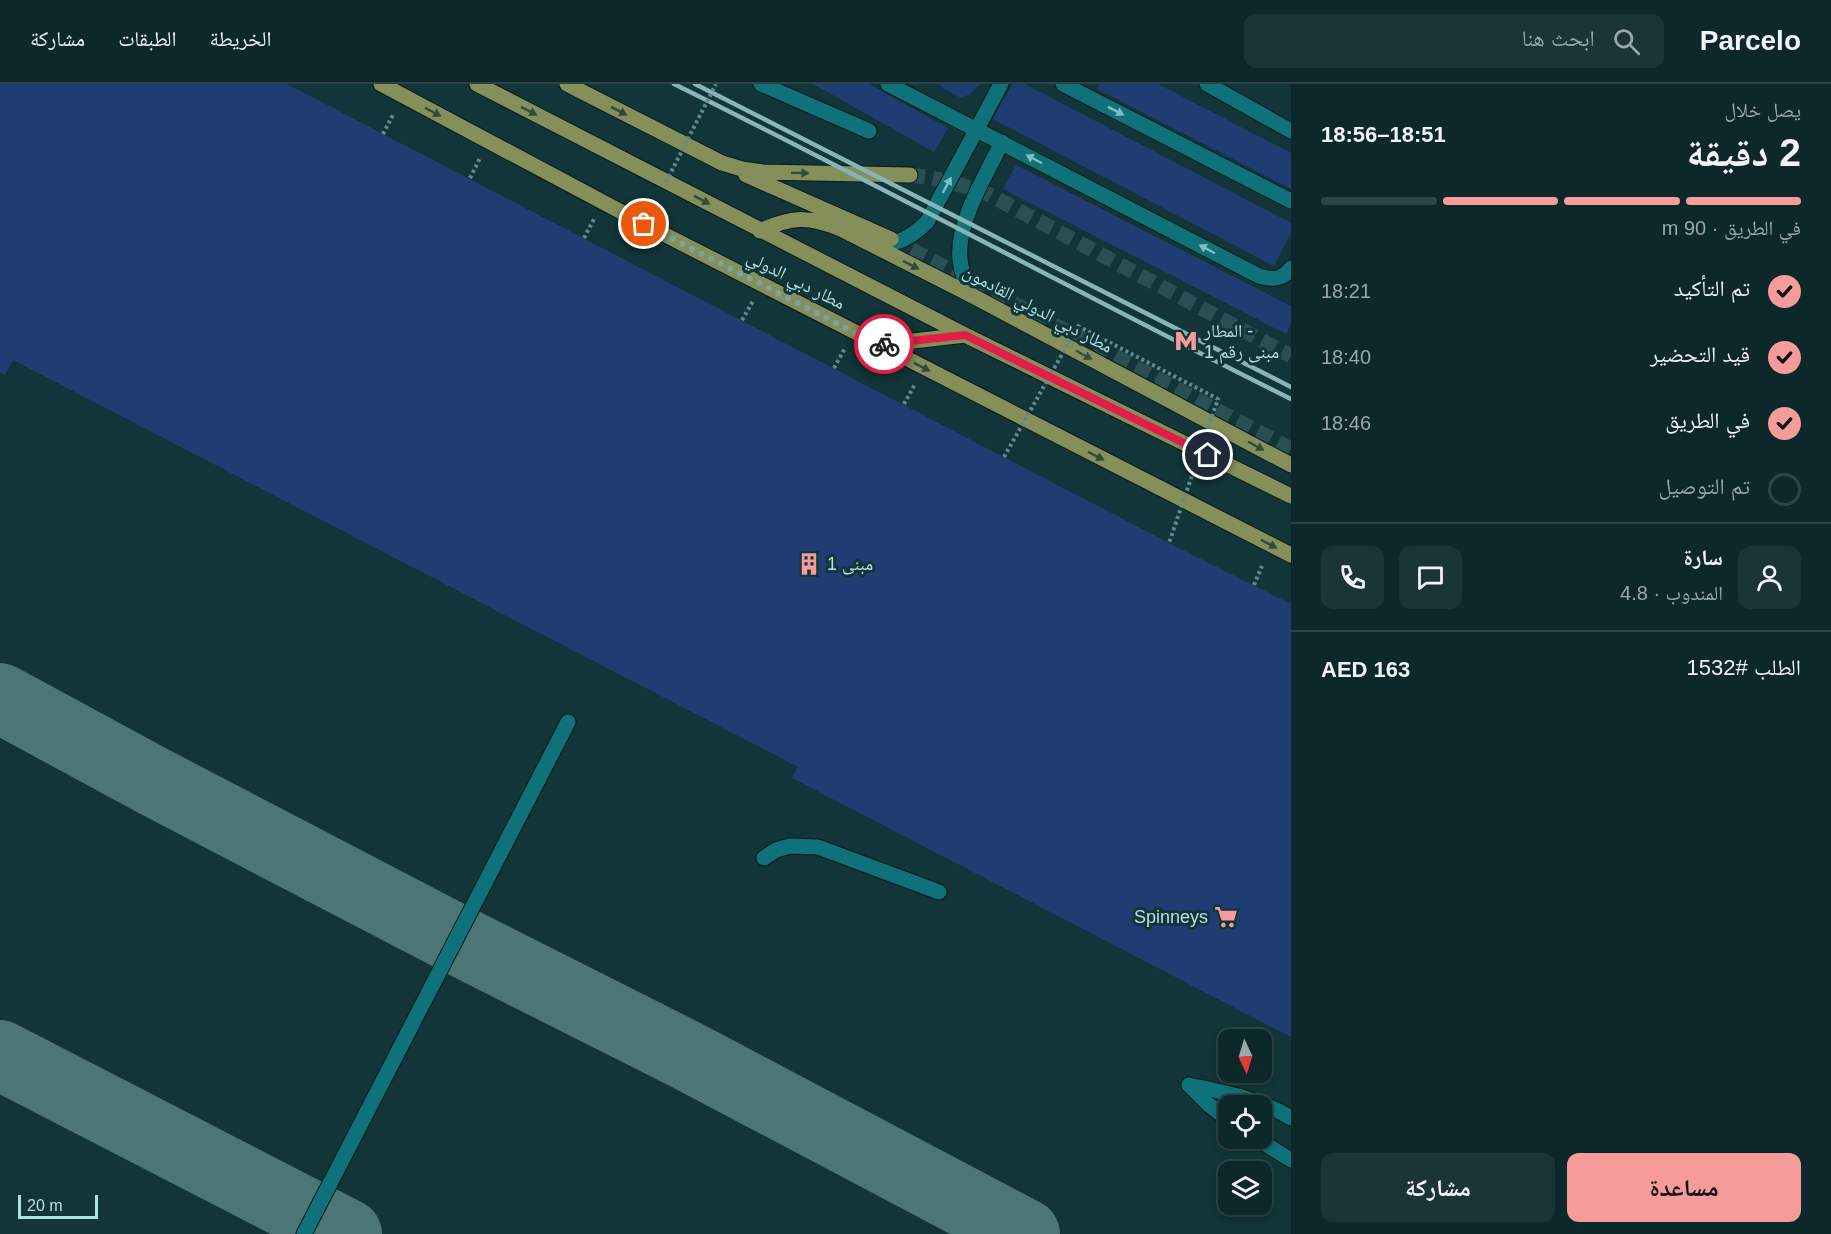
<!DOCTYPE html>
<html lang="ar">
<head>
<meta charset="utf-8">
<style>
  :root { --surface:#0d282a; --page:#1b3436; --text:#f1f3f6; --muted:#9aa6a8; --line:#2d4447; --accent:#f59b99 }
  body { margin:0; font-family:Helvetica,"Noto Naskh Arabic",sans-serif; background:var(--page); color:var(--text); direction:rtl; height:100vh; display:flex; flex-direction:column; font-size:22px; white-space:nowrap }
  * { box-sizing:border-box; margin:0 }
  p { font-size:20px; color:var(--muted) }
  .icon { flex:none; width:33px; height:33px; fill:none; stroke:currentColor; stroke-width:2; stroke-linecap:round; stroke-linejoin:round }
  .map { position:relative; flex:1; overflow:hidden; direction:ltr }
  .drawer { display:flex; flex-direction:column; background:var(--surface); width:540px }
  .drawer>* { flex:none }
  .needle { width:39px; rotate:176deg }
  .fabs { position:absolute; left:1218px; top:945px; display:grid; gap:12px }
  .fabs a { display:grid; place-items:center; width:54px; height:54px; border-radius:12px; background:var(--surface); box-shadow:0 3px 9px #0003,0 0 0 2px var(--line); font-size:30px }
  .scale { position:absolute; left:18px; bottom:15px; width:80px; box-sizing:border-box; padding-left:6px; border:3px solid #afe0e4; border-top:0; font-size:16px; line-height:21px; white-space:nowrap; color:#afe0e4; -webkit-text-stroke:4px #113538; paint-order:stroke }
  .pin { position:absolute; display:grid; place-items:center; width:51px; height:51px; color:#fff; margin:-26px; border:3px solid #fff; border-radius:50%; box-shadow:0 2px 6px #0007 }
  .courier { position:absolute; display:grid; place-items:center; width:60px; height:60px; margin:-30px; border:4px solid #e11d48; border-radius:50%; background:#fff; color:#222; box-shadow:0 2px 8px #0007 }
  .overview em { font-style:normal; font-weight:700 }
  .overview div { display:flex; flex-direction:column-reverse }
  .overview { display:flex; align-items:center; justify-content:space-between; height:102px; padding:0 30px }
  h1 { font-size:39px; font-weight:700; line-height:45px }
  .bar { display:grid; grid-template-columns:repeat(4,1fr); gap:9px 6px; align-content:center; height:72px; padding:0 30px }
  .bar i { height:8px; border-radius:4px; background:var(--line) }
  .bar .active { background:var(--accent) }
  .bar p { grid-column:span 4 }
  .line { display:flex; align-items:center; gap:15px; padding:0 30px; border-top:2px solid var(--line) }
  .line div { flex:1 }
  .round { display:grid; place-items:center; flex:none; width:63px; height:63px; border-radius:12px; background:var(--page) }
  ol { padding:0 30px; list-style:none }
  li { display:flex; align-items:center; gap:18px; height:66px }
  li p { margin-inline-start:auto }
  li .icon { padding:6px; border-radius:50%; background:var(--accent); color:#111; stroke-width:4 }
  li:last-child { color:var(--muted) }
  li i { width:33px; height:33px; border:3px solid var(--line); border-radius:50% }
  .action { display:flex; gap:12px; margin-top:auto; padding:12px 30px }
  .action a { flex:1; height:69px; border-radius:12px; background:var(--accent); color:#111; font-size:24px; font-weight:700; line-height:69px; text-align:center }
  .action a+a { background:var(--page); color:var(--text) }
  header { display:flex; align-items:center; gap:36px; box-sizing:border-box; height:84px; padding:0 30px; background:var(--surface); border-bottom:2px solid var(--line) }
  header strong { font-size:28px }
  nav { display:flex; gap:33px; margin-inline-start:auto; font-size:21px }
  .search { width:420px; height:54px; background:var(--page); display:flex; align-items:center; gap:15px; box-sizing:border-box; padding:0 21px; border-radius:12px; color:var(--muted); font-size:22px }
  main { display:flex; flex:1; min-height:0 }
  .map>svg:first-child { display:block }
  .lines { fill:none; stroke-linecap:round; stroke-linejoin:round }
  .taxiway { stroke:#4c7578; stroke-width:70 }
  .building { fill:#203d73 }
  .major-tunnel { stroke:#294f52; stroke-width:15; stroke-dasharray:15 8; stroke-linecap:butt }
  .minor-casing { stroke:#0b1a1b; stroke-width:17 }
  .major-casing { stroke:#0b1a1b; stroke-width:17 }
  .path { stroke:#608b8e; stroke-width:4; stroke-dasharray:3 3; stroke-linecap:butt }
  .minor { stroke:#0f7278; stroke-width:15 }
  .major { stroke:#858f59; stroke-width:15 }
  .rail { stroke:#87b5b8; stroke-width:4.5 }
  .path-bridge { stroke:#608b8e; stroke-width:4; stroke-dasharray:3 3; stroke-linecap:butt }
  .oneway { fill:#2e4c40 }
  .oneway2 { fill:#7fbfc4 }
  .done { stroke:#78a4a8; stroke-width:6; stroke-dasharray:0 10.8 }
  .route { stroke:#e11d48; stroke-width:8 }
  .labels { text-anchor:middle; stroke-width:6; stroke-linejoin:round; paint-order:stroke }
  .street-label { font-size:18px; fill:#afe0e4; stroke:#113538 }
  .poi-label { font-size:18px; fill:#afe0e4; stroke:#113538; text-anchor:start }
</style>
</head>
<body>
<header>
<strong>Parcelo</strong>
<div class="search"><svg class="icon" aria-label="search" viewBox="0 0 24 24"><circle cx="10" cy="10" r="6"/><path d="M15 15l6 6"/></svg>ابحث هنا</div>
<nav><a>الخريطة</a><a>الطبقات</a><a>مشاركة</a></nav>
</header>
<main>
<section class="drawer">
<div class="overview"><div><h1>2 دقيقة</h1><p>يصل خلال</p></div><em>18:51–18:56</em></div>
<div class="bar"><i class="active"></i><i class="active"></i><i class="active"></i><i></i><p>في الطريق · 90 m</p></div>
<ol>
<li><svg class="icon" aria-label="check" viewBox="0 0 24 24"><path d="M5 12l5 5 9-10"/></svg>تم التأكيد<p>18:21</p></li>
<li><svg class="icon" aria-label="check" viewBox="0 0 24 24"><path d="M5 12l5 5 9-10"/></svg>قيد التحضير<p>18:40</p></li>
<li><svg class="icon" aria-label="check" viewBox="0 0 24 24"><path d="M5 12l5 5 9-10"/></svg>في الطريق<p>18:46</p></li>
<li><i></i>تم التوصيل</li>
</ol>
<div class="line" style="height:108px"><a class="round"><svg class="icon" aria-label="person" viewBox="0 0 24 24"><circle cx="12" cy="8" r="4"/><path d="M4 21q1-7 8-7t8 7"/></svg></a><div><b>سارة</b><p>المندوب · 4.8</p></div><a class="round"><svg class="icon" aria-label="chat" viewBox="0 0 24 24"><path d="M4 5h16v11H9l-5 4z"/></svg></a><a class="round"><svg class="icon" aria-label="phone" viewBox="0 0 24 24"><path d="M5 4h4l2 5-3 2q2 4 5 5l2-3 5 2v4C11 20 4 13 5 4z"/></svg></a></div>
<div class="line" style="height:78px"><div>الطلب #1532</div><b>AED 163</b></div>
<div class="action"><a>مساعدة</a><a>مشاركة</a></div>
</section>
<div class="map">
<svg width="1291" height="1150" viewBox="0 0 1291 1150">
  <rect width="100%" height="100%" fill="#113538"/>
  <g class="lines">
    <!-- taxiway -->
    <path class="taxiway" d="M 0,614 L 153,697 L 456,855 L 690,973 L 1025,1150
      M 0,971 L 347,1150"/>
  </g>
  <!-- building -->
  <path class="building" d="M 0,0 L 287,0 L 1169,459 L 1291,520 L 1291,953 L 792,694 L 798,683 L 13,276 L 5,291 L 0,288 Z
    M 813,0 L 869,0 L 948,44 L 934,68 Z
    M 941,0 L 980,0 L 970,10 L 961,14 L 941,3 Z
    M 1012,0 L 1025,0 L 1291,139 L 1291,149 L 1274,182 L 993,35 Z
    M 1099,0 L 1158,0 L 1291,69 L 1291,105 L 1097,5 Z
    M 1016,81 L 1291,222 L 1291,240 L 1286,250 L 1003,105 Z"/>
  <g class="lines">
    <!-- major-tunnel -->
    <path class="major-tunnel" d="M 910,91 C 937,94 960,100 986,109 L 1291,272
      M 891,155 L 1291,365"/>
    <!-- minor casing -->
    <g class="minor-casing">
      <path id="minor" d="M 761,0 L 869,47
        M 888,0 L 1259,192 C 1272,196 1283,196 1291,184
        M 1063,0 L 1291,117
        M 1207,0 L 1291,47
        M 876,163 C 900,159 910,154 927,138 L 1001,0
        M 971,211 C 966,199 961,188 960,175 C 956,139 986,91 1002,58
        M 764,774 L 776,766 L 790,762 L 818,763 L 939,808
        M 1189,1001 C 1225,1008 1259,1015 1291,1034
        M 1189,1001 L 1208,1020 L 1228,1036
        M 1256,1054 L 1291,1076
        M 304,1150 L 568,638"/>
    </g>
    <!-- major casing -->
    <g class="major-casing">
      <path id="major" d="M 381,0 L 644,140 L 1291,471
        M 477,0 L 965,251 L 1291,412
        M 567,0 L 722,79 L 742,85 L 763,88 L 910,91
        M 746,91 L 891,155
        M 760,147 C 792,132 809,132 841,145 L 971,211 L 1291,381
        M 879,261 L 965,251"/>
    </g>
    <!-- path -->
    <path class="path" d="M 383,50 L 394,29
      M 470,94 L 480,74
      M 584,154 L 594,135
      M 742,236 L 753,217
      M 834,284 L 845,264
      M 904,320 L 915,300
      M 1254,501 L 1262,482"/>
    <!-- minor -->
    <use href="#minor" class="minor"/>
    <!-- major -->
    <use href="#major" class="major"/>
    <!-- rail -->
    <path class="rail" d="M 674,0 C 881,102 1084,212 1291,315
      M 695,0 L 1291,303"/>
    <!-- path-bridge -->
    <path class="path-bridge" d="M 666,98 L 716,0
      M 1004,373 L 1078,242 L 1218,315 L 1169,459"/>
  </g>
  <!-- one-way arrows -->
  <defs><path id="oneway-solid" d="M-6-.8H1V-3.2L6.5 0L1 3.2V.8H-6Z" transform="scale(1.5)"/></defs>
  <g class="oneway">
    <use href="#oneway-solid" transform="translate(529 27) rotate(27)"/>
    <use href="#oneway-solid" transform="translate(619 27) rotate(27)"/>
    <use href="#oneway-solid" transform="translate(433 28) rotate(28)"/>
    <use href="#oneway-solid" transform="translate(800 89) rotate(1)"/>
    <use href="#oneway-solid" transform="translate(702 116) rotate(27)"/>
    <use href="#oneway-solid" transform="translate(911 181) rotate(27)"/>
    <use href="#oneway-solid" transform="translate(1084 271) rotate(28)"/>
    <use href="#oneway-solid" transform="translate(922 283) rotate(27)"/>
    <use href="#oneway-solid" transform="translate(1256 362) rotate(28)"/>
    <use href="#oneway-solid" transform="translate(1096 372) rotate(27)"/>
    <use href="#oneway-solid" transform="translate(1269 460) rotate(27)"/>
  </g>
  <g class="oneway2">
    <use href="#oneway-solid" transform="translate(1116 27) rotate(27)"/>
    <use href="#oneway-solid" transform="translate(1034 75) rotate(-152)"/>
    <use href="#oneway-solid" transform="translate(947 101) rotate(-62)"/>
    <use href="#oneway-solid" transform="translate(1207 165) rotate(-152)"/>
  </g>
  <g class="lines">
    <!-- done -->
    <path class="done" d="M 644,140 L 879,261 L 884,260"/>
    <!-- route -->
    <path class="route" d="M 884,260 L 965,251 L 1208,371"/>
  </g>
  <!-- icons -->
  <defs>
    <g id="metro-bare" transform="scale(1.8)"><path d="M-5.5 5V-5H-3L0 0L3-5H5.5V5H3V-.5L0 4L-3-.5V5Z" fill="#f59b99" stroke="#113538" stroke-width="2.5" paint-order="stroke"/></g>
    <g id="building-bare" transform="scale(1.8)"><path d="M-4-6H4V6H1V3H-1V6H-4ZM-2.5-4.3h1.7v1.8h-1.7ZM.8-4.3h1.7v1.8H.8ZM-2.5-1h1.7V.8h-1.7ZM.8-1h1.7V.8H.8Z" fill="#f59b99" stroke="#113538" stroke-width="2.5" paint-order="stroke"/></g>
    <g id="supermarket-bare" transform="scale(1.8)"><path d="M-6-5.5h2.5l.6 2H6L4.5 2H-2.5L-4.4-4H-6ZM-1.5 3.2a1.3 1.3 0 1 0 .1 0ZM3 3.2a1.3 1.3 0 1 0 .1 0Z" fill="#f59b99" stroke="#113538" stroke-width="2.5" paint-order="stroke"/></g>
  </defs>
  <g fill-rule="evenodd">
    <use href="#metro-bare" x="1186" y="257"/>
    <use href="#building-bare" x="809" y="480"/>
    <use href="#supermarket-bare" x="1226" y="833"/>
  </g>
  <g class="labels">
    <!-- street labels -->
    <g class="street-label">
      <text transform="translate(796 196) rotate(27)" y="6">مطار دبي الدولي</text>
      <text transform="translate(1038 225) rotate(28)" y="6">مطار دبي الدولي القادمون</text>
    </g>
    <!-- poi labels -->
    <g class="poi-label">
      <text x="1204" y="253">المطار -<tspan x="1204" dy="21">مبنى رقم 1</tspan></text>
      <text x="827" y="486">مبنى 1</text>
      <text x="1208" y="839" text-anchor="end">Spinneys</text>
    </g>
  </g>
</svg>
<div class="fabs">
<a><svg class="needle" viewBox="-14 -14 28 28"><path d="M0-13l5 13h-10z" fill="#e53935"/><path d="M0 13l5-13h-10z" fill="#9aa6a8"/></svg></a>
<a><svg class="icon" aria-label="locate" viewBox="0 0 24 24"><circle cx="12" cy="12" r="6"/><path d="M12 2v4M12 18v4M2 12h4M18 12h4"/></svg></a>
<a><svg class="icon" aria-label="layers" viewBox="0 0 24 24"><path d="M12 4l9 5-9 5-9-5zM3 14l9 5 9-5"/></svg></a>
</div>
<div class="scale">20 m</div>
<div class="pin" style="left:644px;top:140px;background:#ea580c"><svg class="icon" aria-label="bag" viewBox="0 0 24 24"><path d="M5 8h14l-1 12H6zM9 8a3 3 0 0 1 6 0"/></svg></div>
<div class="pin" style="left:1208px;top:371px;background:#1f2937"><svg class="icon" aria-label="home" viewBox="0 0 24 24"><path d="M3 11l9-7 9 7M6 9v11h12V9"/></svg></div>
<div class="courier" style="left:884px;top:260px"><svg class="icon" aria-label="bike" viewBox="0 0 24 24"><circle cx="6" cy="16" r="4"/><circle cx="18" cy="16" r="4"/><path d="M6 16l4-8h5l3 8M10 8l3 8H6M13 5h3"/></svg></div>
</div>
</main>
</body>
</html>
